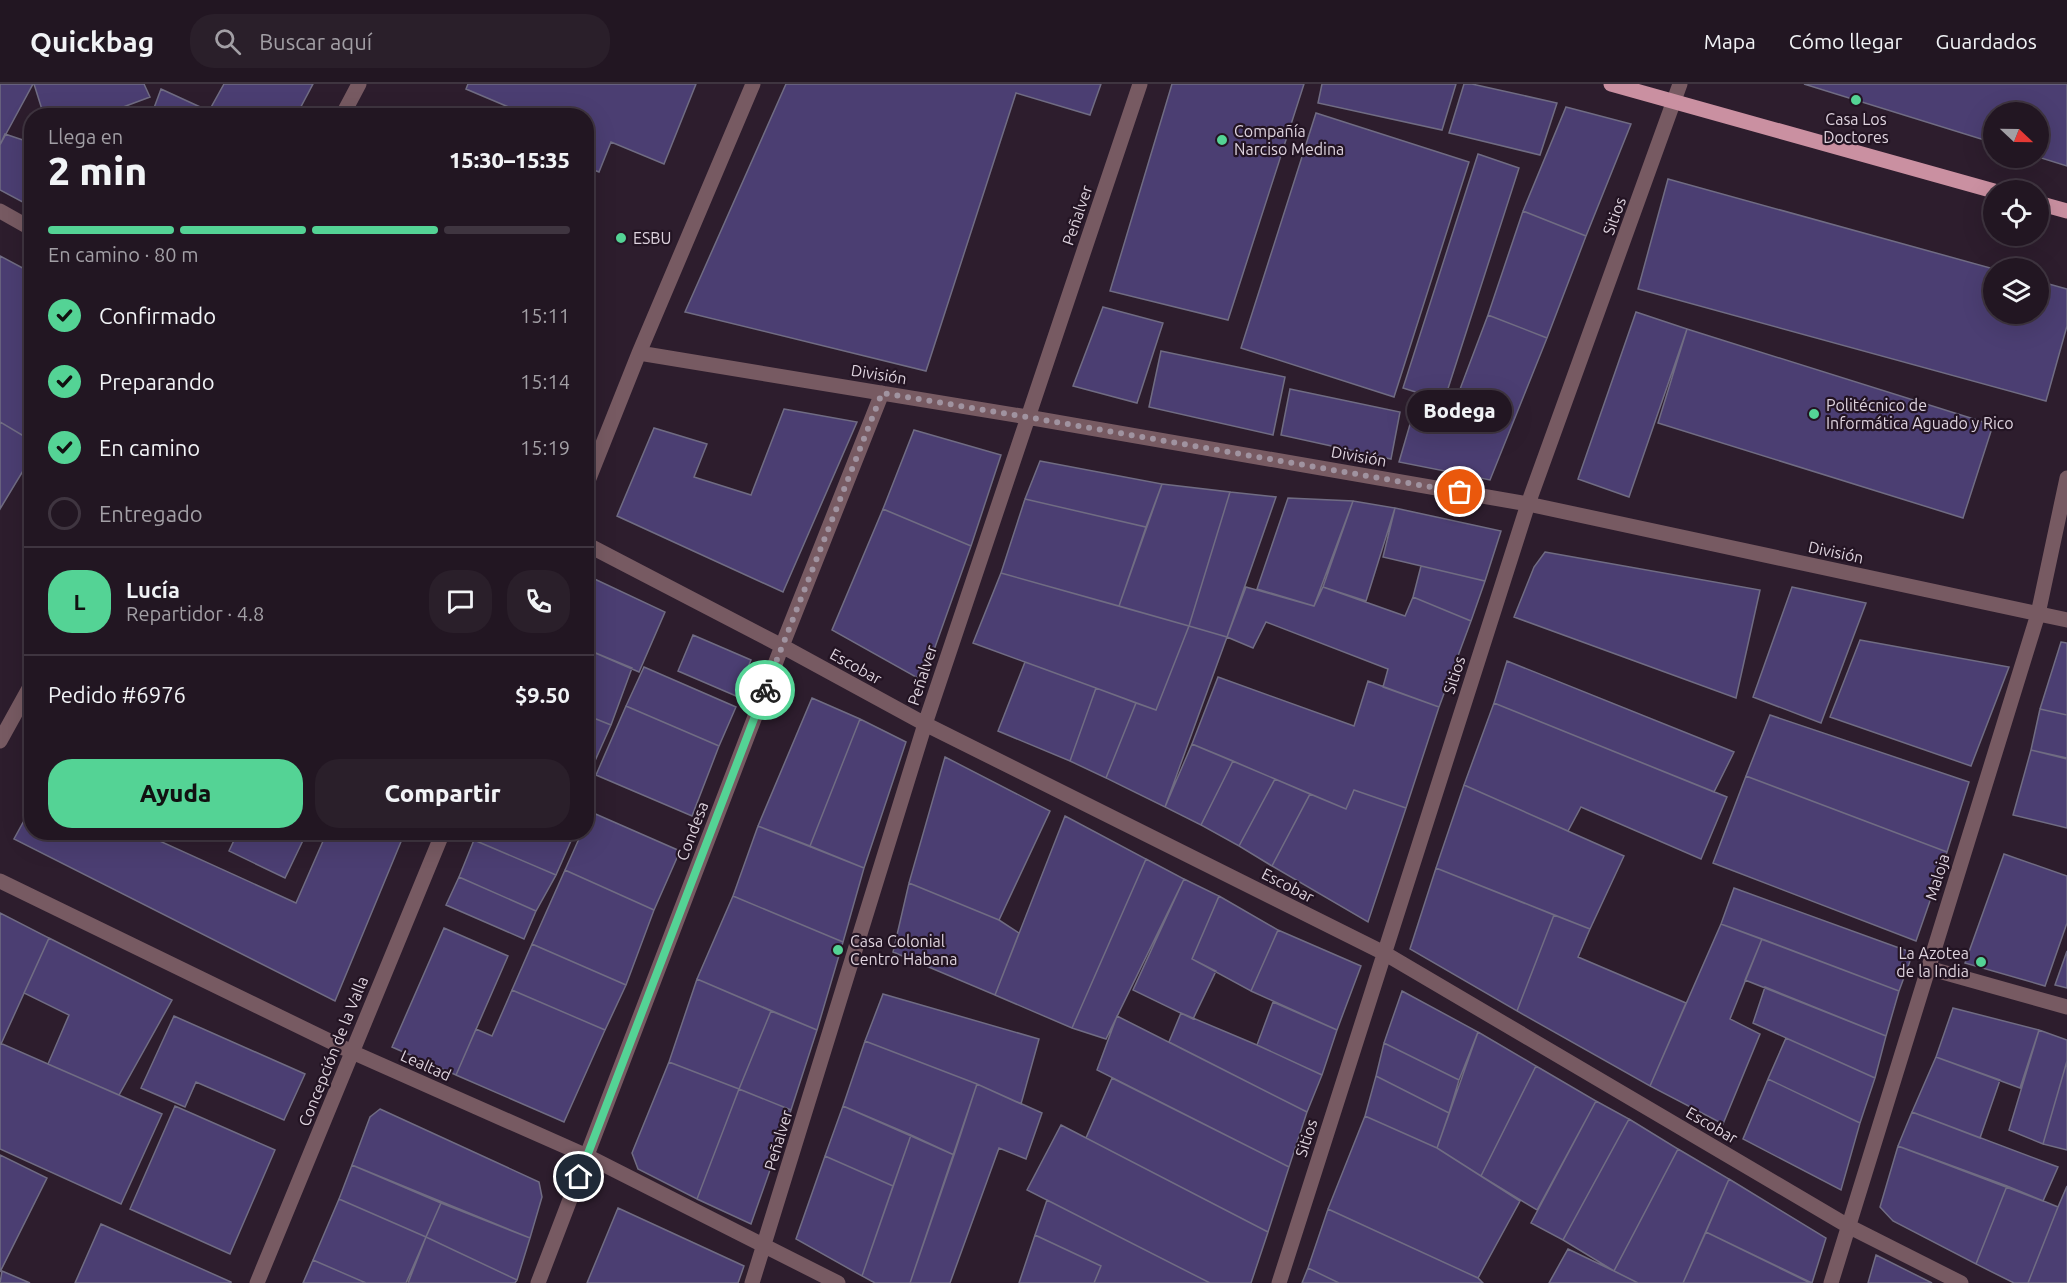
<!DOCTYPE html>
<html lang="es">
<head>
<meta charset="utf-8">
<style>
  :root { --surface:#221622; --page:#2a1f2a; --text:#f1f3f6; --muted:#a29fa5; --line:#3f3540; --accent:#54d395 }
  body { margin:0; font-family:Ubuntu,sans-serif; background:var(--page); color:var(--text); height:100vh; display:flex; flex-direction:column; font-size:22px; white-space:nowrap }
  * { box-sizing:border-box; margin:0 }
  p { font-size:20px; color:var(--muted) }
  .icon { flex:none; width:33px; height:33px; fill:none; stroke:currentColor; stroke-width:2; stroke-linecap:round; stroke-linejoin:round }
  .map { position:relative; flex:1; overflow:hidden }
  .drawer { position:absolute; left:24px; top:24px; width:570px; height:732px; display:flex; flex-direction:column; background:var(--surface); border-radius:24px; box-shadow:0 6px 24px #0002,0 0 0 2px var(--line) }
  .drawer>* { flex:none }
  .needle { width:39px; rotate:112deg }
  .controls { position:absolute; left:1983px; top:18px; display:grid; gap:12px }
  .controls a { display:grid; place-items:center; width:66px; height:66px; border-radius:50%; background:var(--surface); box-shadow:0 6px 24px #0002,0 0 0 2px var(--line); font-size:30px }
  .pin { position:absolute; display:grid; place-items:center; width:51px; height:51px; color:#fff; margin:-26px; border:3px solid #fff; border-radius:50%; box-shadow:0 2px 6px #0007 }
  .courier { position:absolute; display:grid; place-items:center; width:60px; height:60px; margin:-30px; border:4px solid #54d395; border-radius:50%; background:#fff; color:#222; box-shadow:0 2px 8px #0007 }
  .bubble { position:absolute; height:42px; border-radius:21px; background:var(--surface); box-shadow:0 6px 24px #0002,0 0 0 2px var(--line); font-size:20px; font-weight:800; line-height:42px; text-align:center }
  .head em { font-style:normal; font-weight:800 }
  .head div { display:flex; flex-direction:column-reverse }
  .head { display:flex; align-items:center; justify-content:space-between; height:102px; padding:0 24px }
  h1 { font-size:39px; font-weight:800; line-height:45px }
  .bar { display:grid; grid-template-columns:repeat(4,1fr); gap:9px 6px; align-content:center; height:72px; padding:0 24px }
  .bar i { height:8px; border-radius:4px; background:var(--line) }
  .bar .current { background:var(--accent) }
  .bar p { grid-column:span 4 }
  .line { display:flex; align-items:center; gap:15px; padding:0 24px; border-top:2px solid var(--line) }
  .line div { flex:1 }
  .round { display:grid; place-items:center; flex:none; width:63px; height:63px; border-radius:24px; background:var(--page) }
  ol { padding:0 24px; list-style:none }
  li { display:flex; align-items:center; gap:18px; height:66px }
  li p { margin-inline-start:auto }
  li .icon { padding:6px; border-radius:50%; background:var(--accent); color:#111; stroke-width:4 }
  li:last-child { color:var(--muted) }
  li i { width:33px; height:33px; border:3px solid var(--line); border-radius:50% }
  .action { display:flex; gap:12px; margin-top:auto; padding:12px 24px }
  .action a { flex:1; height:69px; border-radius:24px; background:var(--accent); color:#111; font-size:24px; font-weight:800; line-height:69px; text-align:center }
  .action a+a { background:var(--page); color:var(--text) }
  header { display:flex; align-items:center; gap:36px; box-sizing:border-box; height:84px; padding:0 30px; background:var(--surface); border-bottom:2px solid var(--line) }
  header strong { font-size:28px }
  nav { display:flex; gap:33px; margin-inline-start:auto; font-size:21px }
  .search { width:420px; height:54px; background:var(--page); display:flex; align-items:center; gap:15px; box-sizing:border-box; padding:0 21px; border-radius:24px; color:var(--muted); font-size:22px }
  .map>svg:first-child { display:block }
  .building { fill:#4b3e72; stroke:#706c83; stroke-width:1.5 }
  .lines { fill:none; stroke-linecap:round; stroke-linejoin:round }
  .minor { stroke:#775a62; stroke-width:15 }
  .major { stroke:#ca90a1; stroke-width:15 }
  .done { stroke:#a093a0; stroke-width:6; stroke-dasharray:0 10.8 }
  .route { stroke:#54d395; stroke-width:8 }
  .poi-dot { fill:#54d395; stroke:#231423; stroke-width:2 }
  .labels { text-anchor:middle; stroke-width:4.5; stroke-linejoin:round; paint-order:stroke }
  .poi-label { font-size:16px; fill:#ded3de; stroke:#231423; text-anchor:start }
  .street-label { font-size:16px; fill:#ded3de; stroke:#231423 }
</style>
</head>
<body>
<header>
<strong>Quickbag</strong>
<div class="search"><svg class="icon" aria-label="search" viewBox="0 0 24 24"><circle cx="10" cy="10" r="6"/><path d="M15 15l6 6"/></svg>Buscar aquí</div>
<nav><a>Mapa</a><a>Cómo llegar</a><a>Guardados</a></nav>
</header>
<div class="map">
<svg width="2067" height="1199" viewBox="0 0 2067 1199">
  <rect width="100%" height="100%" fill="#2d1d2d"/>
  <!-- building -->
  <path class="building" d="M 0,0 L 33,0 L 0,61 Z
    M 34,0 L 144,0 L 150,13 L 99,32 L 44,32 Z
    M 224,0 L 313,0 L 296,32 L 219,32 L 209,27 Z
    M 468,0 L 696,0 L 664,80 L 611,58 L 599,88 L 586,83 L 586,32 L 525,32 L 525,30 L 466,5 Z
    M 786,0 L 1101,0 L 1090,31 L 1016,9 L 926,287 L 685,228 Z
    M 1172,0 L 1304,0 L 1228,236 L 1110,207 Z
    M 1322,0 L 1456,0 L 1442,46 L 1318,19 Z
    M 1464,0 L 1472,0 L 1557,19 L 1540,71 L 1449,49 Z
    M 1804,0 L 2067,0 L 2067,82 L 2038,73 L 2038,28 L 1994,28 L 1994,59 Z
    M 161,5 L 209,27 L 219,32 L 151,32 Z
    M 1566,23 L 1631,40 L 1586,152 L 1523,127 Z
    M 117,25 L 132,32 L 115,32 Z
    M 1316,29 L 1469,78 L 1394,313 L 1241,264 Z
    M 5,50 L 32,59 L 32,123 L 0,106 L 0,61 Z
    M 1478,70 L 1519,84 L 1444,317 L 1403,304 Z
    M 1668,95 L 1994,185 L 1994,230 L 2038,230 L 2038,197 L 2067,205 L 2067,242 L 2046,317 L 1638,205 Z
    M 1523,127 L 1586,152 L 1547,254 L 1488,231 Z
    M 0,172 L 32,189 L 32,357 L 0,338 Z
    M 1103,223 L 1163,239 L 1137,319 L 1073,302 Z
    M 1636,228 L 1687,245 L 1629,413 L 1578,395 Z
    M 1488,231 L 1547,254 L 1490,396 L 1399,378 L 1413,330 L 1448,337 Z
    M 1687,245 L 1993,341 L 1963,434 L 1658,339 Z
    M 1161,267 L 1285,293 L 1273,351 L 1149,323 Z
    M 1290,305 L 1400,328 L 1391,375 L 1281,351 Z
    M 784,325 L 857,338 L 783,508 L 617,432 L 654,344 L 707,360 L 694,393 L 751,411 Z
    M 0,338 L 32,357 L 32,372 L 0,425 Z
    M 914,346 L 1001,371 L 971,462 L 883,425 Z
    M 1040,377 L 1162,400 L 1146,443 L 1025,415 Z
    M 1162,400 L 1230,408 L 1189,542 L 1119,522 Z
    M 1230,408 L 1276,413 L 1227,553 L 1189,542 Z
    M 1288,414 L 1353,417 L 1314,522 L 1257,505 Z
    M 1025,415 L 1146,443 L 1119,522 L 1001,489 Z
    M 1353,417 L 1395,424 L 1366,517 L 1323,503 Z
    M 1395,424 L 1501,447 L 1485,497 L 1383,473 Z
    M 883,425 L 971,462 L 923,597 L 832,546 Z
    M 1545,468 L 1760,506 L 1736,614 L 1514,533 L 1534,483 Z
    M 1421,482 L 1485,497 L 1471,537 L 1413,513 Z
    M 1001,489 L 1189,542 L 1156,626 L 973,559 Z
    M 586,491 L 665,528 L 639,588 L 586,565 Z
    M 1246,503 L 1314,522 L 1323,503 L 1405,532 L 1413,513 L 1471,537 L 1439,623 L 1383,603 L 1388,585 L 1266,538 L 1253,564 L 1227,553 Z
    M 1792,503 L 1866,519 L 1821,639 L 1753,613 Z
    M 1189,542 L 1227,553 L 1165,723 L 1106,694 L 1136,619 L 1156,626 Z
    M 693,551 L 751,576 L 736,612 L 678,587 Z
    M 1860,556 L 2009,583 L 1971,682 L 1830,633 Z
    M 2061,558 L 2067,559 L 2067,631 L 2040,625 Z
    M 586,565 L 632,584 L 611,641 L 586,631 Z
    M 1507,577 L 1734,668 L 1714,708 L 1494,619 Z
    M 1025,578 L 1096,604 L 1070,677 L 998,647 Z
    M 644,583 L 736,623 L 719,662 L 626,622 Z
    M 1218,593 L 1354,642 L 1368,597 L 1439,623 L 1406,724 L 1354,706 L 1346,725 L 1192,660 Z
    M 1096,604 L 1136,619 L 1106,694 L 1070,677 Z
    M 812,614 L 860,635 L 810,762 L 758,742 Z
    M 1494,619 L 1727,713 L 1701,775 L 1581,723 L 1568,747 L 1464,701 Z
    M 626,622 L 719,662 L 692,732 L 596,691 Z
    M 2040,625 L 2067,631 L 2067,674 L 2031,666 Z
    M 586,631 L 611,641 L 586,697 Z
    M 1770,631 L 1969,698 L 1947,768 L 1746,692 Z
    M 860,635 L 906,658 L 864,784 L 810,762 Z
    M 1192,660 L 1233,677 L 1201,741 L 1165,723 Z
    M 2031,666 L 2067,675 L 2067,744 L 2013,731 Z
    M 945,673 L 1050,727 L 999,836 L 909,799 Z
    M 1233,677 L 1275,695 L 1239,762 L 1201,741 Z
    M 1746,692 L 1947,768 L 1916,857 L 1713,779 Z
    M 1275,695 L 1310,710 L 1272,782 L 1239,762 Z
    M 1464,701 L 1624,772 L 1590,845 L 1436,784 Z
    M 1354,706 L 1406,724 L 1368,838 L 1272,782 L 1310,710 L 1346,725 Z
    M 32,722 L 32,748 L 140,748 L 296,819 L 327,748 L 405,748 L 335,917 L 14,755 Z
    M 591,728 L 680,767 L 654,826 L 565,786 L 582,748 L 586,748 L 586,738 Z
    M 1065,732 L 1146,775 L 1072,944 L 995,911 Z
    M 758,742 L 864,784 L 843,858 L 733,812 Z
    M 238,748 L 307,748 L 285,794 L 229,767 Z
    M 478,748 L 571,748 L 574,750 L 556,791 L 474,756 Z
    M 474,756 L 556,791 L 536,827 L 459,793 Z
    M 2004,770 L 2067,792 L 2067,839 L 2045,902 L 1965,879 Z
    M 1146,775 L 1184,795 L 1106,955 L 1072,944 Z
    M 1436,784 L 1554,831 L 1517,927 L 1410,865 Z
    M 565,786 L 654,826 L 626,901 L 532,860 Z
    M 459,793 L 536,827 L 524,855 L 446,821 Z
    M 1184,795 L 1219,812 L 1192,875 L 1216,887 L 1193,935 L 1133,906 Z
    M 909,799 L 999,836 L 1019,849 L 995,911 L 893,868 Z
    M 1734,804 L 1913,869 L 1899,907 L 1721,840 Z
    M 733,812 L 843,858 L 817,946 L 697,895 Z
    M 1219,812 L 1278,846 L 1251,907 L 1192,875 Z
    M 0,829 L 49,854 L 1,960 L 0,959 Z
    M 1554,831 L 1590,845 L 1578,873 L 1686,919 L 1650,1002 L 1517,927 Z
    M 1721,840 L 1762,855 L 1730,935 L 1760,950 L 1723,1040 L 1650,1002 Z
    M 444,844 L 508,872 L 456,991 L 392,963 Z
    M 1278,846 L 1361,882 L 1337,946 L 1251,907 Z
    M 49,854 L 172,916 L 119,1011 L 48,980 L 69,931 L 24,909 Z
    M 1762,855 L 1899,907 L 1886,952 L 1745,896 Z
    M 532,860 L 626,901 L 605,946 L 512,906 Z
    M 2067,867 L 2067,904 L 2055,901 Z
    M 697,895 L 771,927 L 739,1005 L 669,978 Z
    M 1765,903 L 1886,952 L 1875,994 L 1753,939 Z
    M 512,906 L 605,946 L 564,1038 L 456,991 L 476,945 L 492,952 Z
    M 1402,907 L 1478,948 L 1459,996 L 1384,959 Z
    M 883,910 L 1039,955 L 1021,1020 L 977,1000 L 865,957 Z
    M 1273,918 L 1337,946 L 1322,991 L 1257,961 Z
    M 1953,924 L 2039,946 L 2020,1004 L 1936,973 Z
    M 771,927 L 817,946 L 791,1026 L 739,1005 Z
    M 1181,929 L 1257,961 L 1322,991 L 1307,1028 L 1169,958 Z
    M 174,932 L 305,990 L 284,1036 L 196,998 L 185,1023 L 141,1004 Z
    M 1117,932 L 1307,1028 L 1289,1083 L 1097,986 Z
    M 2039,946 L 2067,956 L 2067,977 L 2043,1060 L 2009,1046 Z
    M 1478,948 L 1536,982 L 1481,1092 L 1437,1064 Z
    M 1786,954 L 1875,994 L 1860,1039 L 1768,995 Z
    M 865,957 L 977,1000 L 954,1071 L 843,1022 Z
    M 0,959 L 162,1030 L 121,1120 L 0,1065 Z
    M 1384,959 L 1459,996 L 1449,1029 L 1376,992 Z
    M 1936,973 L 2000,996 L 1980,1054 L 1912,1028 Z
    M 2067,977 L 2067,1066 L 2043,1060 Z
    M 669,978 L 739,1005 L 697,1115 L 638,1085 L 632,1069 Z
    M 1536,982 L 1596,1017 L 1537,1126 L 1481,1092 Z
    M 1376,992 L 1449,1029 L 1437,1064 L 1365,1032 Z
    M 1112,994 L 1289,1083 L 1268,1148 L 1086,1054 Z
    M 1768,995 L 1860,1039 L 1841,1106 L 1743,1055 Z
    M 977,1000 L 1042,1029 L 1026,1075 L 999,1064 L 950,1199 L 910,1199 Z
    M 739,1005 L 791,1026 L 751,1140 L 697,1115 Z
    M 1596,1017 L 1629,1035 L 1563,1156 L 1531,1139 Z
    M 175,1022 L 275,1066 L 230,1170 L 130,1125 Z
    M 843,1022 L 911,1051 L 893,1102 L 825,1072 Z
    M 380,1025 L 539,1098 L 542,1113 L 530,1154 L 352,1081 L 370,1033 Z
    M 1912,1028 L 2058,1083 L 2043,1117 L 1898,1062 Z
    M 1365,1032 L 1437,1064 L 1520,1117 L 1478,1194 L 1328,1125 Z
    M 1629,1035 L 1678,1065 L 1614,1187 L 1563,1156 Z
    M 1061,1041 L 1268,1148 L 1251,1199 L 1210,1199 L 1027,1106 Z
    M 911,1051 L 954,1071 L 910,1199 L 875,1199 L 862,1192 Z
    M 1898,1062 L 2007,1102 L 1976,1180 L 1893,1137 L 1880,1123 Z
    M 1678,1065 L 1729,1095 L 1683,1199 L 1638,1199 L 1614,1187 Z
    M 0,1071 L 47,1094 L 0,1188 Z
    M 825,1072 L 893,1102 L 862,1192 L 796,1155 Z
    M 352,1081 L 441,1119 L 426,1153 L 339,1115 Z
    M 1729,1095 L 1826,1154 L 1812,1199 L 1706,1148 Z
    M 2007,1102 L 2058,1123 L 2028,1199 L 2014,1199 L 1976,1180 Z
    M 2067,1102 L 2067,1199 L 2028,1199 L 2058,1123 Z
    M 339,1115 L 426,1153 L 406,1199 L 366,1199 L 313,1176 Z
    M 1047,1116 L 1210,1199 L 1094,1199 L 1101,1182 L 1035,1151 Z
    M 441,1119 L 530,1154 L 517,1196 L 426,1153 Z
    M 618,1124 L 744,1182 L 738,1199 L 587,1199 Z
    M 1328,1125 L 1478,1194 L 1483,1199 L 1339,1199 L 1308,1184 Z
    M 101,1140 L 231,1198 L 231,1199 L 75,1199 Z
    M 1706,1148 L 1810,1199 L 1683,1199 Z
    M 1035,1151 L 1101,1182 L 1094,1199 L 1019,1199 Z
    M 426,1153 L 517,1196 L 515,1199 L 408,1199 Z
    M 1568,1165 L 1614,1187 L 1638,1199 L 1549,1199 Z
    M 1876,1171 L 1932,1199 L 1868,1199 Z
    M 313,1176 L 366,1199 L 303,1199 Z
    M 1308,1184 L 1339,1199 L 1302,1199 Z
    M 2,1187 L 30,1199 L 0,1199 Z"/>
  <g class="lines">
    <!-- minor -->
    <path class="minor" d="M 342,32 L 359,0
      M 0,127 L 32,145
      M 639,269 L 1027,333 L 1528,420 L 2067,536
      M 586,402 L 639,269 L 753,0
      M 586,460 L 782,562 L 925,640 L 1384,869 L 1848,1142 L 1961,1199
      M 0,657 L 32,599
      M 0,797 L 352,968 L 587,1072 L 838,1199
      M 1928,884 L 2067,923
      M 257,1199 L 443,748
      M 538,1199 L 782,562 L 882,309
      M 752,1199 L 925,640 L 1140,0
      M 1279,1199 L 1528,420 L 1680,0
      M 1831,1199 L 2038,530 L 2067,394"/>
    <!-- major -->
    <path class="major" d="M 1611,0 L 1994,107
      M 2038,119 L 2067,127"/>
  </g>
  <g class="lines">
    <!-- done -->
    <path class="done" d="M 765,606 L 882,309 L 1027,333 L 1460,408"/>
    <!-- route -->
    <path class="route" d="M 579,1093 L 765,606"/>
  </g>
  <!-- markers -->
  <g class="poi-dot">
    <circle cx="1856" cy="16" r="6"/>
    <circle cx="1222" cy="56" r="6"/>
    <circle cx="621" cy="154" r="6"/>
    <circle cx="1814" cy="330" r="6"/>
    <circle cx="838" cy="866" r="6"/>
    <circle cx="1981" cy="878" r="6"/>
  </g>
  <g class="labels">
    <!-- poi labels -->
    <g class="poi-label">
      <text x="1856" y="41" text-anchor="middle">Casa Los<tspan x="1856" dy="18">Doctores</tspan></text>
      <text x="1234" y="53">Compañía<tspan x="1234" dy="18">Narciso Medina</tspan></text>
      <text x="633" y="160">ESBU</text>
      <text x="1826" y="327">Politécnico de<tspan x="1826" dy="18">Informática Aguado y Rico</tspan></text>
      <text x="850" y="863">Casa Colonial<tspan x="850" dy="18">Centro Habana</tspan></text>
      <text x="1969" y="875" text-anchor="end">La Azotea<tspan x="1969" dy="18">de la India</tspan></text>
    </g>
    <!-- street labels -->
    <g class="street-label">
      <text transform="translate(1077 131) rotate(-71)" y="6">Peñalver</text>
      <text transform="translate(1614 132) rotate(-70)" y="6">Sitios</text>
      <text transform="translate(879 290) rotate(9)" y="6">División</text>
      <text transform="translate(1359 372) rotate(10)" y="6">División</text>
      <text transform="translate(1836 468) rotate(12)" y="6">División</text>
      <text transform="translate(856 582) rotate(29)" y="6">Escobar</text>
      <text transform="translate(922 591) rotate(-72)" y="6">Peñalver</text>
      <text transform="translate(1454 591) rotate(-72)" y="6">Sitios</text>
      <text transform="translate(692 747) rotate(-69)" y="6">Condesa</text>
      <text transform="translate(1937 793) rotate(-73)" y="6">Maloja</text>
      <text transform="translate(1288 801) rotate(27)" y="6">Escobar</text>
      <text transform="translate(333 967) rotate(-68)" y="6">Concepción de la Valla</text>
      <text transform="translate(426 981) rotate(24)" y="6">Lealtad</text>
      <text transform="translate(1712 1041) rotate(30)" y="6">Escobar</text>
      <text transform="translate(1306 1054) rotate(-72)" y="6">Sitios</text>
      <text transform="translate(778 1056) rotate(-73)" y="6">Peñalver</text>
    </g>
  </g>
</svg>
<div class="controls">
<a><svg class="needle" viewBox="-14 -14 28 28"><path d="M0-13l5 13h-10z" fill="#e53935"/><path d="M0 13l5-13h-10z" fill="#a29fa5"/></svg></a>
<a><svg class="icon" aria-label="locate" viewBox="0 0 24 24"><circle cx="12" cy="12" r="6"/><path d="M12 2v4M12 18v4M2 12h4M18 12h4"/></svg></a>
<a><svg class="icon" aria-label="layers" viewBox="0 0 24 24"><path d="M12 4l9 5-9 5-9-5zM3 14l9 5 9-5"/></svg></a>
</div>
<div class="pin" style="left:1460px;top:408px;background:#ea580c"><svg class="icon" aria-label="bag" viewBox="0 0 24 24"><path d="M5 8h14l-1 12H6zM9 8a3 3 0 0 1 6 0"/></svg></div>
<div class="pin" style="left:579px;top:1093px;background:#1f2937"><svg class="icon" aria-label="home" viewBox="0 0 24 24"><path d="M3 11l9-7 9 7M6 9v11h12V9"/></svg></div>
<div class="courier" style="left:765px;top:606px"><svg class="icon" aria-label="bike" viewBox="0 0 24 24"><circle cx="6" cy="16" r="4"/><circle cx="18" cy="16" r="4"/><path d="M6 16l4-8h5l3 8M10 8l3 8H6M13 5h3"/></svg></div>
<div class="bubble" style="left:1407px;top:306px;width:105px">Bodega</div>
<section class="drawer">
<div class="head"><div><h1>2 min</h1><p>Llega en</p></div><em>15:30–15:35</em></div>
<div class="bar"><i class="current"></i><i class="current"></i><i class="current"></i><i></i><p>En camino · 80 m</p></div>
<ol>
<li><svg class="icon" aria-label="check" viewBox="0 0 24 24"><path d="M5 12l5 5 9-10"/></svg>Confirmado<p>15:11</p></li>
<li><svg class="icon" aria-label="check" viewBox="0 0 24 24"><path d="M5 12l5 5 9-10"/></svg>Preparando<p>15:14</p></li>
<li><svg class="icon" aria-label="check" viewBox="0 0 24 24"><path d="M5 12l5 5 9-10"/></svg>En camino<p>15:19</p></li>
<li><i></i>Entregado</li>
</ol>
<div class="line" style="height:108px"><b class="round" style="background:var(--accent);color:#111">L</b><div><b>Lucía</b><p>Repartidor · 4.8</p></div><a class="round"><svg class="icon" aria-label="chat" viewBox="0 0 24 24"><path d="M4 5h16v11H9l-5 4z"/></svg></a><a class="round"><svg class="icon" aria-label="phone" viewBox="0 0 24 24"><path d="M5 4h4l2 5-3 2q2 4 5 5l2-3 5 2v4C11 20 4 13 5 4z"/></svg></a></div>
<div class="line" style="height:78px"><div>Pedido #6976</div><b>$9.50</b></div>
<div class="action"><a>Ayuda</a><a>Compartir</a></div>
</section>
</div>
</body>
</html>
